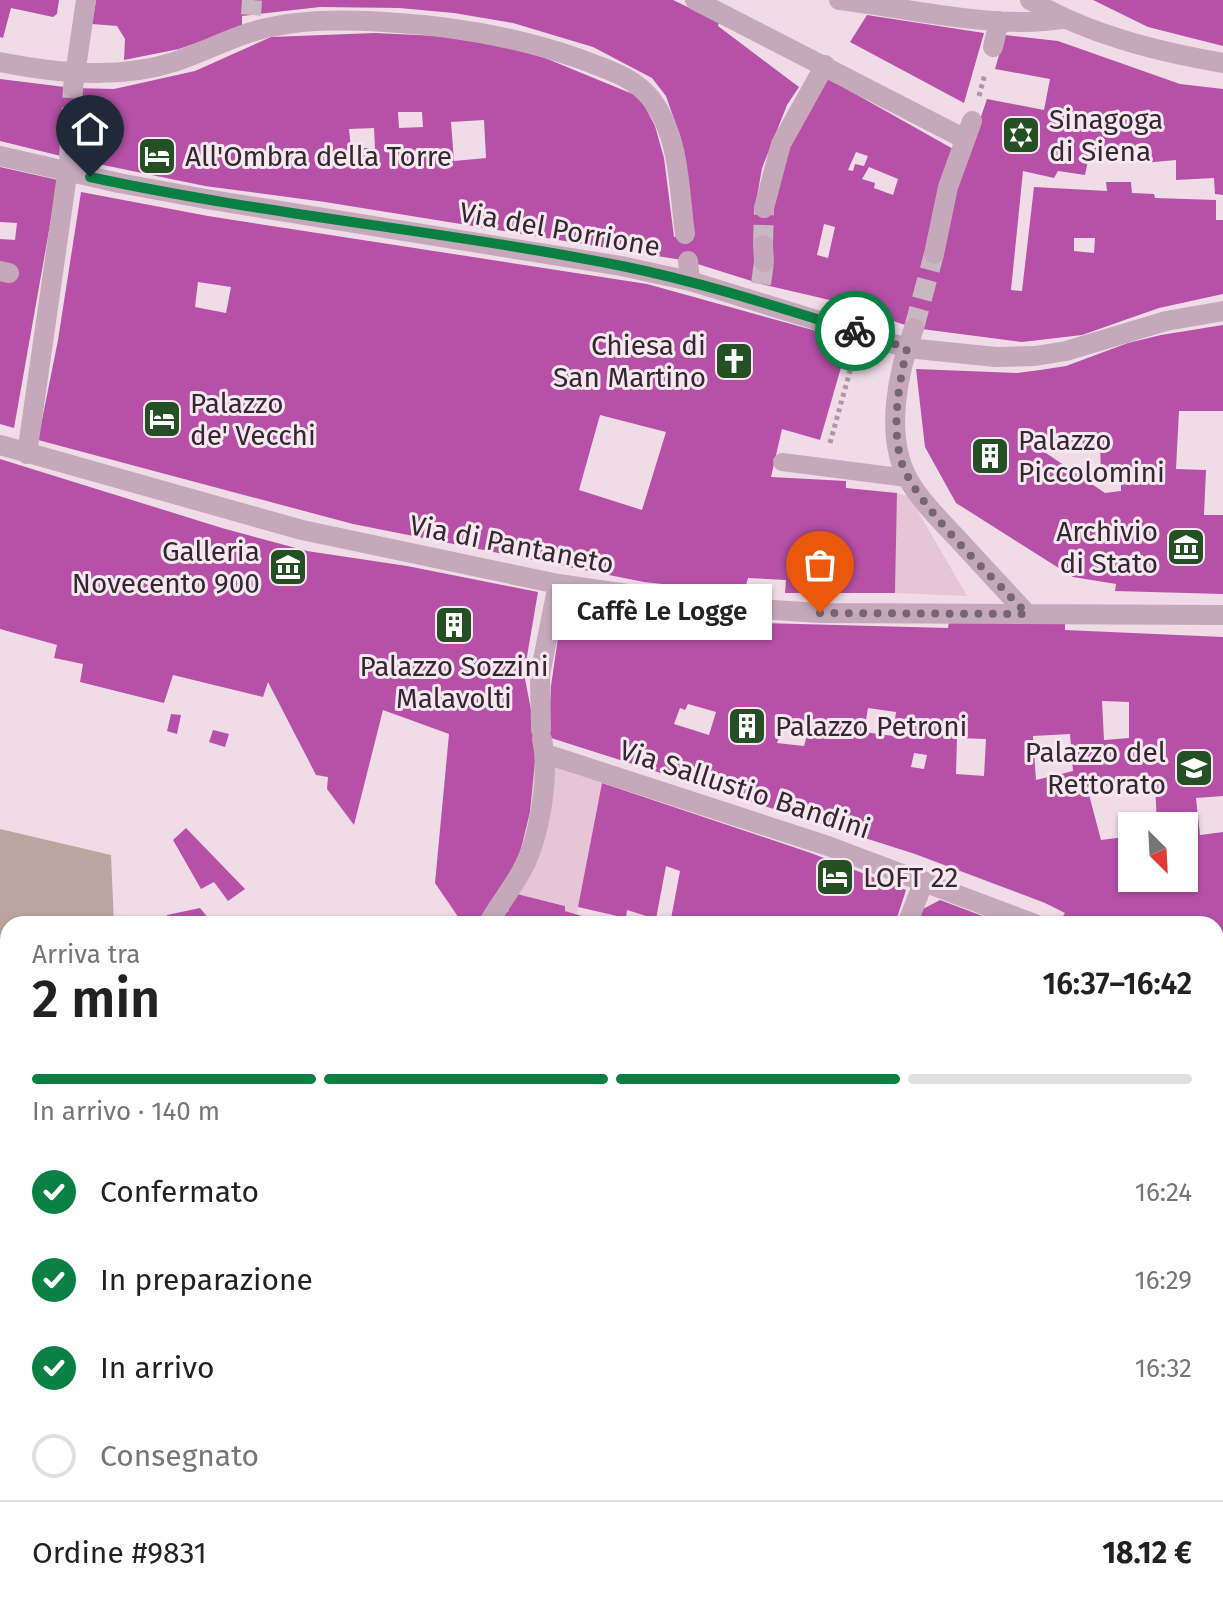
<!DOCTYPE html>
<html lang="it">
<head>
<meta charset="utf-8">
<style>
  :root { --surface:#fff; --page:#f6f6f6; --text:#222; --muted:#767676; --line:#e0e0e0; --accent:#0b8043 }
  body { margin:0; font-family:"Fira Sans",sans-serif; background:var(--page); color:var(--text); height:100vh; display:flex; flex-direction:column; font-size:30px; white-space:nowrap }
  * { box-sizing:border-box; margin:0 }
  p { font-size:26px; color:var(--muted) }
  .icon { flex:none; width:44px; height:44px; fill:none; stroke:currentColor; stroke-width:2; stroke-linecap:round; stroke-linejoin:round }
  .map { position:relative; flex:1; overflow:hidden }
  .sheet { position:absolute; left:0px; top:916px; width:1224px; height:706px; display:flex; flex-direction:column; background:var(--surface); border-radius:24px 24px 0 0; box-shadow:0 2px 6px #0004 }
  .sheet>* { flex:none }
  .needle { width:52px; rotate:156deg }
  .fabs { position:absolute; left:1118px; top:812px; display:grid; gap:16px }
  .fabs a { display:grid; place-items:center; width:80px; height:80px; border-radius:0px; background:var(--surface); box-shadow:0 2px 6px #0004; font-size:40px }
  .pin { position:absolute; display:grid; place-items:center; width:68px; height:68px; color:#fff; margin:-82px -34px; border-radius:50% 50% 50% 0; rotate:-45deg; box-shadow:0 0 8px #0007 }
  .pin .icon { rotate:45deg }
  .courier { position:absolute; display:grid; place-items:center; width:80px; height:80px; margin:-40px; border:6px solid #0b8043; border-radius:50%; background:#fff; color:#222; box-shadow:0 2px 10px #0007 }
  .bubble { position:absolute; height:56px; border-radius:0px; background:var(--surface); box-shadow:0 2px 6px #0004; font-size:26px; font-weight:600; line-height:56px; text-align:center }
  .headline em { font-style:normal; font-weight:600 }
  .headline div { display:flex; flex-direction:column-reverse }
  .headline { display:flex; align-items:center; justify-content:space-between; height:136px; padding:0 32px }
  h1 { font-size:52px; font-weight:600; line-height:60px }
  .bar { display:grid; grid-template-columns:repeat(4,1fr); gap:12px 8px; align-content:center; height:96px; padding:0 32px }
  .bar i { height:10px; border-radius:6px; background:var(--line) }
  .bar .on { background:var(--accent) }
  .bar p { grid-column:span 4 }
  .line { display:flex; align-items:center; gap:20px; padding:0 32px; border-top:2px solid var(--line) }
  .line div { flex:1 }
  ol { padding:0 32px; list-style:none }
  li { display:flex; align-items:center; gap:24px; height:88px }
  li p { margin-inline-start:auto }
  li .icon { padding:8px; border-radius:50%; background:var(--accent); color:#fff; stroke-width:4 }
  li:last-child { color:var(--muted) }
  li i { width:44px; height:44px; border:4px solid var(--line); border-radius:50% }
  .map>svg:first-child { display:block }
  .green { fill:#bca59e }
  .plaza { fill:#e5c5d6 }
  .building { fill:#b751a8; fill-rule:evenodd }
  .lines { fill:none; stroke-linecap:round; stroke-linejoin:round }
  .street-tunnel { stroke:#c9b8c2; stroke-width:20; stroke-dasharray:20 10; stroke-linecap:butt }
  .path { stroke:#b194a7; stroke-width:5; stroke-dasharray:4 4; stroke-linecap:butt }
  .lane { stroke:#c5a9bb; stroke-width:18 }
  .street { stroke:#c5a9bb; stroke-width:20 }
  .done { stroke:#756770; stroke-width:8; stroke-dasharray:0 14.4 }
  .route { stroke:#0b8043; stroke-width:10 }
  .labels { text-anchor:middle; stroke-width:6; stroke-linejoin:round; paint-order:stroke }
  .poi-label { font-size:28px; fill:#332831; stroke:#f7e8f0; text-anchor:start }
  .street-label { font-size:28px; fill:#332831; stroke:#f7e8f0 }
</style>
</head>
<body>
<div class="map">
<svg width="1223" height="1621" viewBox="0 0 1223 1621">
  <rect width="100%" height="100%" fill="#efdce6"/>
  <!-- green -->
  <path class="green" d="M 0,829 L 111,855 L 114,924 L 8,924 L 8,1614 L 1065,1614 L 1072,1621 L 0,1621 Z"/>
  <!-- plaza -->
  <path class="plaza" d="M 897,493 L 909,496 L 967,596 L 895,593 Z
    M 535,761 L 602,783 L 577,914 L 565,911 L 564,905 L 513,893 L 530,812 Z"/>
  <!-- building -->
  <path class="building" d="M 0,0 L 59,0 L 57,14 L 53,17 L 11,8 L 3,38 L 0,37 Z
    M 96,0 L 673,0 L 719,22 L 718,26 L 799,87 L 787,105 L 762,168 L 755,208 L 786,157 L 798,126 L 827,78 L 955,150 L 949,210 L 987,99 L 1044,110 L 1050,79 L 995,69 L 1005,35 L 1058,41 L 1180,84 L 1223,89 L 1223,195 L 1215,194 L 1214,178 L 1176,180 L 1176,160 L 1143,163 L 1141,151 L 1113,150 L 1096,157 L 1090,151 L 1085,175 L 1058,171 L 1054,178 L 1023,171 L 1011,290 L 1022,291 L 1034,187 L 1107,191 L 1106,182 L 1131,182 L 1132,193 L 1154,194 L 1155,198 L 1216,200 L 1216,220 L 1223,220 L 1223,294 L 1159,308 L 1082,335 L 1022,342 L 914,328 L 834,301 L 761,284 L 688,261 L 325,202 L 205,186 L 69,158 L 0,141 L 0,79 L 73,88 L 114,89 L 195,71 L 271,37 L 375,33 L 438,36 L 509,47 L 545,58 L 640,97 L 655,126 L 664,158 L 674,237 L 694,233 L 681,139 L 666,96 L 652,78 L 593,47 L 513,23 L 454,13 L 399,8 L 320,7 L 242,16 L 242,27 L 179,49 L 124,60 L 125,39 L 117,26 L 92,24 ZM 398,112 L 422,112 L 423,127 L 399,128 ZM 484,120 L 486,158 L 454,161 L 451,122 ZM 374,128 L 375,148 L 351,148 L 349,129 ZM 856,152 L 868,156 L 864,166 L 855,164 L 853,171 L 848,170 ZM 869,167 L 898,179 L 893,195 L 874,188 L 875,183 L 862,179 ZM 824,224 L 835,227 L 828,258 L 817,255 ZM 1074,238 L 1095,238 L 1094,253 L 1074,251 Z
    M 1093,0 L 1223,0 L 1223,46 L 1148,27 Z
    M 867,15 L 984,33 L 964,103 L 850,42 Z
    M 0,167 L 58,180 L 14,428 L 0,424 L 0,239 L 15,240 L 17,223 L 0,222 Z
    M 81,192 L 208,216 L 647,284 L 849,340 L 820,440 L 782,429 L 771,477 L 846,481 L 846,488 L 897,493 L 895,593 L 785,593 L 786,580 L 748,578 L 744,593 L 644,582 L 353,524 L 38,440 L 58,340 ZM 198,282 L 231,287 L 226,313 L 195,307 ZM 600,415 L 666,432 L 642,510 L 579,490 Z
    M 1223,325 L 1223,411 L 1179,411 L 1176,469 L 1206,470 L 1204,515 L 1223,515 L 1223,594 L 1115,591 L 1116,584 L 1073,577 L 956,503 L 925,447 L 916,369 L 1017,373 L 1040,370 L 1066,366 L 1128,343 L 1161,335 ZM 1048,442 L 1082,442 L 1087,450 L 1100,446 L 1101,472 L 1121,472 L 1121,491 L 1105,493 L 1043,451 Z
    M 0,459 L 222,528 L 307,551 L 407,566 L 538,592 L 524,674 L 535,730 L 549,728 L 551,686 L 564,596 L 602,603 L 601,606 L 759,623 L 948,628 L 949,621 L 1065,620 L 1065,630 L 1223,637 L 1223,796 L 1196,798 L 1200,835 L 1223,832 L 1223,1021 L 1216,1013 L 1216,924 L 1080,924 L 1063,916 L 1065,913 L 1045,903 L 915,854 L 551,738 L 535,761 L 530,812 L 517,865 L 483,924 L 463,924 L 435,883 L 449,734 L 383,710 L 354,825 L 327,789 L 328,777 L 316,775 L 268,682 L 263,697 L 173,675 L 164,703 L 80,682 L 83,664 L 54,658 L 57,645 L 0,629 ZM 1102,701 L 1129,702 L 1129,738 L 1104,740 ZM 688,704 L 716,712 L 709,735 L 674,724 L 680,708 L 685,710 ZM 868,708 L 896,712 L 893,736 L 864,732 ZM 784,725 L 809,728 L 804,746 L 777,743 ZM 1070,734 L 1073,771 L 1036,780 L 1033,736 ZM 957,738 L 986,739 L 984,776 L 956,774 ZM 914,753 L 927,755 L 924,769 L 911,767 ZM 1155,782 L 1157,826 L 1184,826 L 1184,878 L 1132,878 L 1132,836 L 1101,840 L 1087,787 Z
    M 171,714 L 181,715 L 177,734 L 167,731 Z
    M 213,730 L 229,734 L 225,747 L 209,742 Z
    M 602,783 L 811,853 L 906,890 L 895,924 L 846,924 L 838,921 L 838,924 L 804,924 L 771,920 L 771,924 L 670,924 L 680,871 L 666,866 L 656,919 L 627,910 L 626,918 L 578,907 Z
    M 186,828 L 245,889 L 228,901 L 214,882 L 201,889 L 173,840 Z
    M 513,893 L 565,906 L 565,911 L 609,924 L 496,924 L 503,910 L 508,912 Z
    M 940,900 L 1004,924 L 917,924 L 921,910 Z
    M 200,908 L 213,924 L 169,924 L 167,915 Z
    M 1216,1059 L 1223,1065 L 1223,1197 L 1216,1191 Z
    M 1223,1198 L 1223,1220 L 1216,1229 L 1216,1206 Z
    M 1216,1439 L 1223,1443 L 1223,1516 L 1216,1527 Z
    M 1216,1545 L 1223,1550 L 1223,1621 L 1172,1621 L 1161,1614 L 1216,1614 Z"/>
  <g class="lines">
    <!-- street-tunnel -->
    <path class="street-tunnel" d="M 251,15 L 252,0
      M 69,158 L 73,88
      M 763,245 L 764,208
      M 761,284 L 764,262
      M 914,328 L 934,254"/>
    <!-- path -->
    <path class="path" d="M 979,96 L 985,74
      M 830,443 L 853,360
      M 1216,1388 L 1223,1390
      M 1075,1614 L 1082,1621"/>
    <!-- lane -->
    <path class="lane" d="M 782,462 L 907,478"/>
    <!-- street -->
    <path class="street" d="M 695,0 L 965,139
      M 839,0 C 908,8 996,30 1063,19
      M 1030,0 C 1090,35 1155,51 1223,63
      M 993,47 L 999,21
      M 0,62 C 56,73 118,80 174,62 C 208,51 240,32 276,26 C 312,19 348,20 385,22 C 452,26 516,36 580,59 C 606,69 635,77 652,100 C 680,137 679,190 685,234
      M 73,88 L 86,0
      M 0,156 L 119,183 L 206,199 L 621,266 L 690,281 L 907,348 L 996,357 L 1035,356 L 1066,351 L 1166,321 L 1223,311
      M 764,208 L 781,144 L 825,65
      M 763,245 L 764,262
      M 934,254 L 948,187 L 972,121
      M 688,261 L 690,281
      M 0,271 L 9,273
      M 914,328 C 898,371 884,435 908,479 C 920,500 938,518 955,536 C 979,562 1003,588 1027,614
      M 0,445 L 302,530 L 558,584 L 711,606 L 820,613 L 1223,615
      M 27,454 L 69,161
      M 541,730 L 540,675 L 558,584
      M 546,754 L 828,846 L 1035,924
      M 488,924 C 498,906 511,890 521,872 C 540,838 550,776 542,739
      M 907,924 L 924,881
      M 1216,1039 L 1223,1045"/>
  </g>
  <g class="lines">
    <!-- done -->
    <path class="done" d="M 820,613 L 1027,614 C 994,578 910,501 900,457 C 892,420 899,385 907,348 L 855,331"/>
    <!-- route -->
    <path class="route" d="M 90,177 C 266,215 446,231 622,266 C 701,282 778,307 855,331"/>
  </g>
  <!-- icons -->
  <defs>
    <g id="synagogue-square" transform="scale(2)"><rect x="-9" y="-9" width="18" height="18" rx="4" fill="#245023" stroke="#f7e8f0"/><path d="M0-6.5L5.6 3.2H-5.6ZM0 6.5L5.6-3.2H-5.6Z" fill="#fff"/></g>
    <g id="hotel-square" transform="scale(2)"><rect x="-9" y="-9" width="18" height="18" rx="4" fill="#245023" stroke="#f7e8f0"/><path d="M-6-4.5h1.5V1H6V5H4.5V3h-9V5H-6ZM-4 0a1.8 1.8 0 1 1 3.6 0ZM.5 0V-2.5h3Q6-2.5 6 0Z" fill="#fff"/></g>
    <g id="church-square" transform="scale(2)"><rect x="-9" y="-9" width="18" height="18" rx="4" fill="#245023" stroke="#f7e8f0"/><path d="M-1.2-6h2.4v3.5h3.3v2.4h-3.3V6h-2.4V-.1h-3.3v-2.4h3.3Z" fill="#fff"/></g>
    <g id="building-square" transform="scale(2)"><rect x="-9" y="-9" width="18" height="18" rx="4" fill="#245023" stroke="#f7e8f0"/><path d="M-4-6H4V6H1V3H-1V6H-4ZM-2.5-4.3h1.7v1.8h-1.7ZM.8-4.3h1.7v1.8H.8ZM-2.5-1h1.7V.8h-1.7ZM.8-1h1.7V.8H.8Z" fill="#fff"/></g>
    <g id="museum-square" transform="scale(2)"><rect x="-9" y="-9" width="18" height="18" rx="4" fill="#245023" stroke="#f7e8f0"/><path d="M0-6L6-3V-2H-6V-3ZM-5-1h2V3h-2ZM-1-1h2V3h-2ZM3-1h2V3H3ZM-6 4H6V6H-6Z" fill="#fff"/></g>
    <g id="university-square" transform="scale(2)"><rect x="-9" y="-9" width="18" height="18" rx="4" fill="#245023" stroke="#f7e8f0"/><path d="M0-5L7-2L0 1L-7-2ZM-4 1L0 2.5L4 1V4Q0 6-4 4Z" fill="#fff"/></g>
  </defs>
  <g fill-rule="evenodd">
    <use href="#synagogue-square" x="1021" y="135"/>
    <use href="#hotel-square" x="157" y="156"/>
    <use href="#church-square" x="734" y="361"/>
    <use href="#hotel-square" x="162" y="419"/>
    <use href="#building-square" x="990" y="456"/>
    <use href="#museum-square" x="1186" y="547"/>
    <use href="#museum-square" x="288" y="567"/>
    <use href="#building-square" x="454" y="625"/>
    <use href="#building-square" x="747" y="726"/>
    <use href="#university-square" x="1194" y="768"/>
    <use href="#hotel-square" x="835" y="877"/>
  </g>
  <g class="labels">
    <!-- poi labels -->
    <g class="poi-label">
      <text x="1049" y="129">Sinagoga<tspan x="1049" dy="32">di Siena</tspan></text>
      <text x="185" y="166">All'Ombra della Torre</text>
      <text x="706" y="355" text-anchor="end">Chiesa di<tspan x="706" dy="32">San Martino</tspan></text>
      <text x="190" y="413">Palazzo<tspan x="190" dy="32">de' Vecchi</tspan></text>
      <text x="1018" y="450">Palazzo<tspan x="1018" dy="32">Piccolomini</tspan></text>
      <text x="1158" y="541" text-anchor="end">Archivio<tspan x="1158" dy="32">di Stato</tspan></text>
      <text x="260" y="561" text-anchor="end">Galleria<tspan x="260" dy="32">Novecento 900</tspan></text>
      <text x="454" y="676" text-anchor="middle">Palazzo Sozzini<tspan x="454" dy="32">Malavolti</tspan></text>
      <text x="775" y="736">Palazzo Petroni</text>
      <text x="1166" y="762" text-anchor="end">Palazzo del<tspan x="1166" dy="32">Rettorato</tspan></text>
      <text x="863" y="887">LOFT 22</text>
    </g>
    <!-- street labels -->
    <g class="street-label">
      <text transform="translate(560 229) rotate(10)" y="10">Via del Porrione</text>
      <text transform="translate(512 544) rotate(11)" y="10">Via di Pantaneto</text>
      <text transform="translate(745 789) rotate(18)" y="10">Via Sallustio Bandini</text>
    </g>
  </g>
</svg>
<div class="fabs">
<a><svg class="needle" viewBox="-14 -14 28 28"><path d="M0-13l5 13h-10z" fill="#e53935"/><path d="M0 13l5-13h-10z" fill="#767676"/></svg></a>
</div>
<div class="pin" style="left:820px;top:613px;background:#ea580c"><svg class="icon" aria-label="bag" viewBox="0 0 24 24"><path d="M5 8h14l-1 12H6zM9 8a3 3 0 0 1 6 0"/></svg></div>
<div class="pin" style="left:90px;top:177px;background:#1f2937"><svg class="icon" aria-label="home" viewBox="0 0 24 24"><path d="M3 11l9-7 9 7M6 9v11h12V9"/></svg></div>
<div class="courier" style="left:855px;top:331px"><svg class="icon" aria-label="bike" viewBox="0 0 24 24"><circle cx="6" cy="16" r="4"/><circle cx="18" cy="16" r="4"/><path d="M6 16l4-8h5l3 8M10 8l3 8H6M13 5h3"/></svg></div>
<div class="bubble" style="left:552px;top:584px;width:220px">Caffè Le Logge</div>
<section class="sheet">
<div class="headline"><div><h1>2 min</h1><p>Arriva tra</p></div><em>16:37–16:42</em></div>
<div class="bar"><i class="on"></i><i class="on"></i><i class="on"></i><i></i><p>In arrivo · 140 m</p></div>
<ol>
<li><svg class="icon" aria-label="check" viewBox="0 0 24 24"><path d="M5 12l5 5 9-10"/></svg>Confermato<p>16:24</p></li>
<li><svg class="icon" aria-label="check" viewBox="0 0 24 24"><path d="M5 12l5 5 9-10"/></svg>In preparazione<p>16:29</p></li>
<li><svg class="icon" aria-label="check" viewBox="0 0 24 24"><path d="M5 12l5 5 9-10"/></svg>In arrivo<p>16:32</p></li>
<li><i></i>Consegnato</li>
</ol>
<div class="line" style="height:104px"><div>Ordine #9831</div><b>18.12 €</b></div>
</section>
</div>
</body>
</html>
